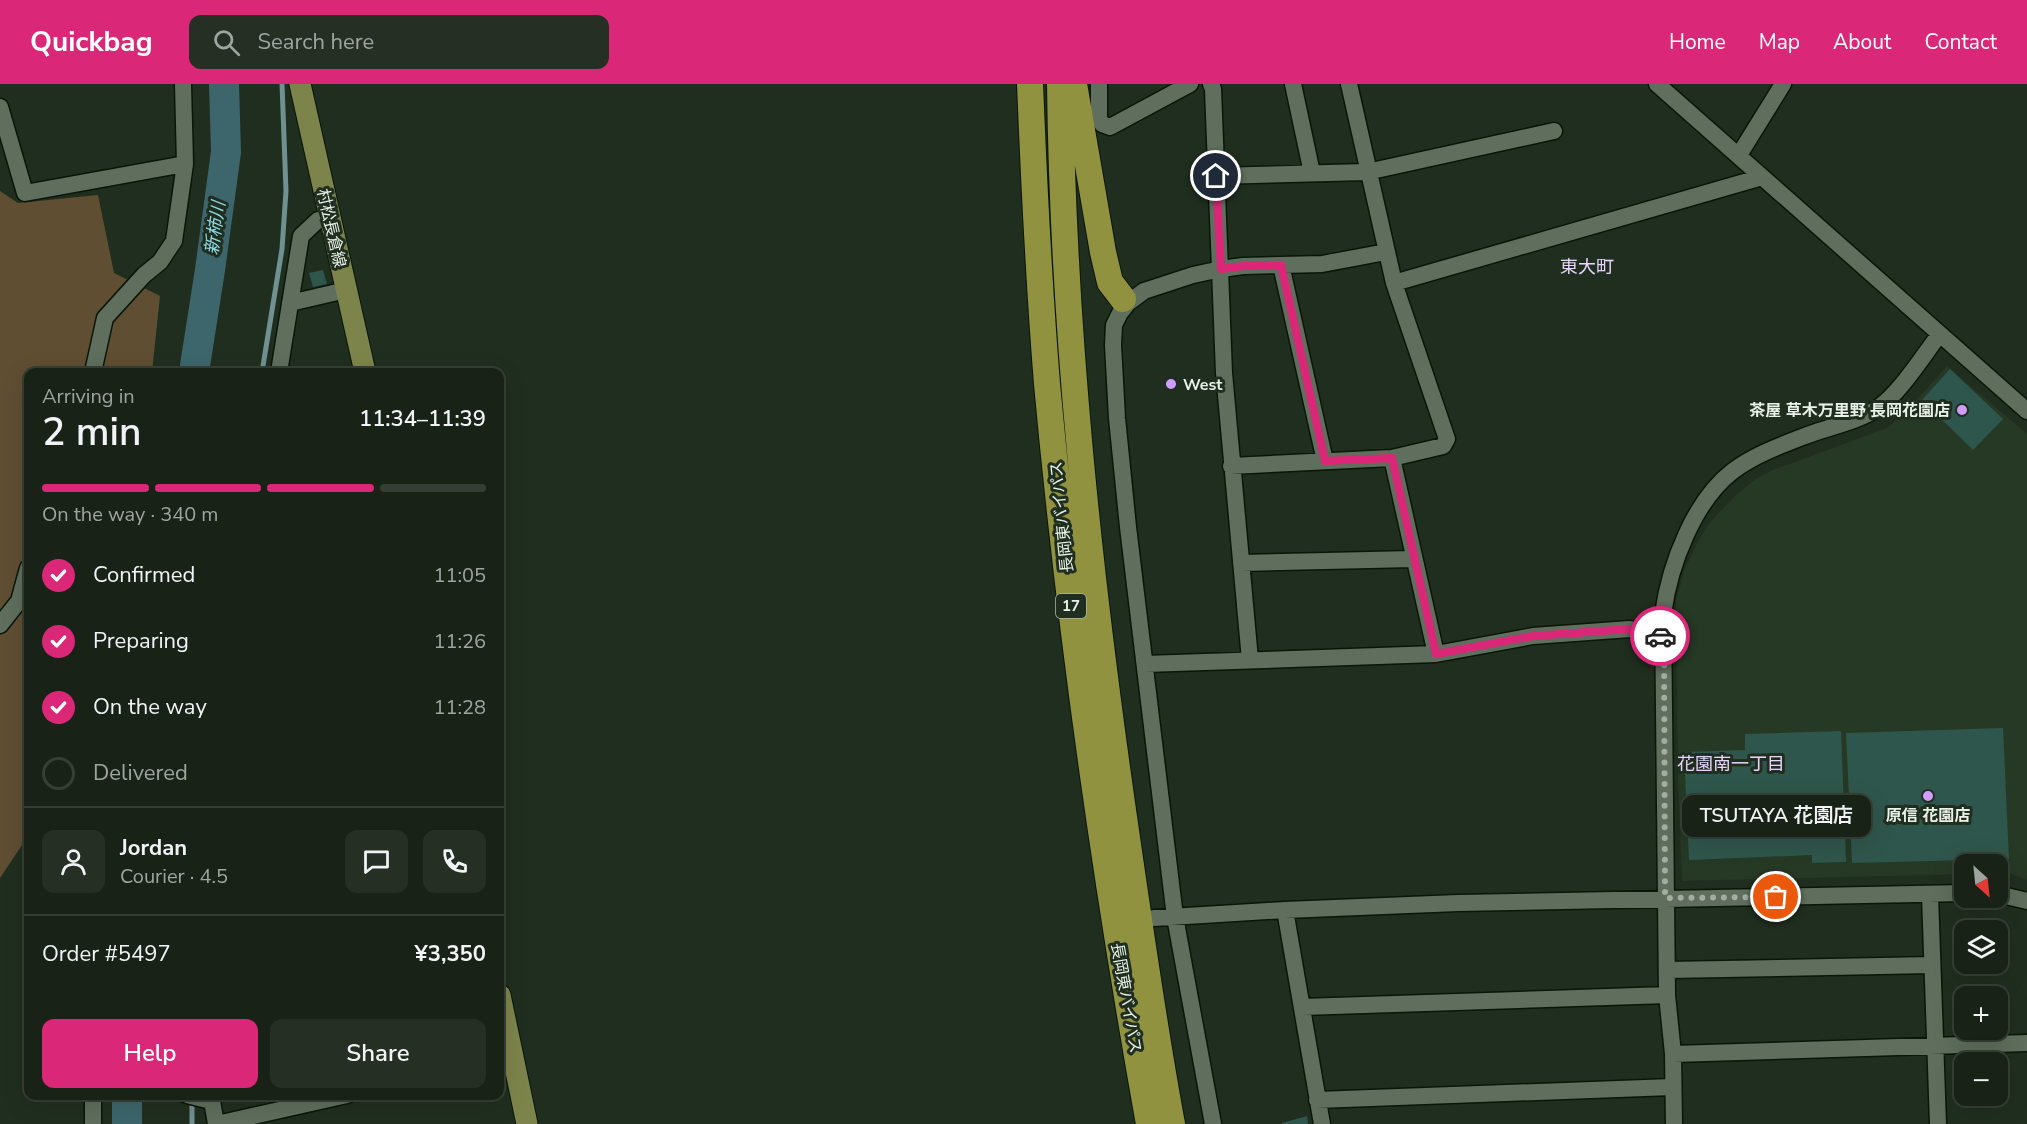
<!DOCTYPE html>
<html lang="en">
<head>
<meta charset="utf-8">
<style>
  :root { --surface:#182217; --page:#252f24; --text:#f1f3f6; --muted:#9fa4a1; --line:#363f36; --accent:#db2777 }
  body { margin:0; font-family:"Nunito Sans","Noto Sans JP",sans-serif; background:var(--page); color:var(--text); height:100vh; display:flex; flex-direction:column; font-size:22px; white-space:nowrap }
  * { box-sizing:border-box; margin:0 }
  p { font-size:20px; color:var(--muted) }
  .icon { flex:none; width:33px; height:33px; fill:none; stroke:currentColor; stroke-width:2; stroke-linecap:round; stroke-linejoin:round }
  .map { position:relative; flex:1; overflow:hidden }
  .details { position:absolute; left:24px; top:284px; width:480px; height:732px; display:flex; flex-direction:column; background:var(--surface); border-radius:12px; box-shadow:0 6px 24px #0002,0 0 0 2px var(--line) }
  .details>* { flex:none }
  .needle { width:39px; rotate:153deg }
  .fabs { position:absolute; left:1954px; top:770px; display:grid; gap:12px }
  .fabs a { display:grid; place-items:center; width:54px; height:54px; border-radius:12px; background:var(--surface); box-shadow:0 6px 24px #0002,0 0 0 2px var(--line); font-size:30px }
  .pin { position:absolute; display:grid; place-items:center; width:51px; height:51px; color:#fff; margin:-26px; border:3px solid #fff; border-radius:50%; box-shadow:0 2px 6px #0007 }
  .courier { position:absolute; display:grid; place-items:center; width:60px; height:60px; margin:-30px; border:4px solid #db2777; border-radius:50%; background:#fff; color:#222; box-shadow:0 2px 8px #0007 }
  .bubble { position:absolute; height:42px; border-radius:12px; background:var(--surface); box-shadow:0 6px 24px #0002,0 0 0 2px var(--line); font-size:20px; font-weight:600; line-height:42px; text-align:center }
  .head em { font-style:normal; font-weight:600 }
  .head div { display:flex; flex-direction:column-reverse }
  .head { display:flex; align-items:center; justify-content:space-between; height:102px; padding:0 18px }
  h1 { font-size:39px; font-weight:600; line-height:45px }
  .bar { display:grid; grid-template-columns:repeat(4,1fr); gap:9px 6px; align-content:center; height:72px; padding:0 18px }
  .bar i { height:8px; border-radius:4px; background:var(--line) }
  .bar .selected { background:var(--accent) }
  .bar p { grid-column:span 4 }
  .line { display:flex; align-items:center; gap:15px; padding:0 18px; border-top:2px solid var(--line) }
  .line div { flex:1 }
  .round { display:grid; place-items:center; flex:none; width:63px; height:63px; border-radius:12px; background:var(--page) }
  ol { padding:0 18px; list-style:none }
  li { display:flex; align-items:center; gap:18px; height:66px }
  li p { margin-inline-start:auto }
  li .icon { padding:6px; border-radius:50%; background:var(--accent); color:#fff; stroke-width:4 }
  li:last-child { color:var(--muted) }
  li i { width:33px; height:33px; border:3px solid var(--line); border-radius:50% }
  .button { display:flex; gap:12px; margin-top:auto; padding:12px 18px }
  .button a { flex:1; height:69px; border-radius:12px; background:var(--accent); color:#fff; font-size:24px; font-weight:600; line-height:69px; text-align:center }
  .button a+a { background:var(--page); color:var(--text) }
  header { display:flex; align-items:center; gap:36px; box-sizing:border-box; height:84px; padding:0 30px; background:var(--accent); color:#fff }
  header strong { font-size:28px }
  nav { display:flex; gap:33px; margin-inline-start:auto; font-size:21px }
  .search { width:420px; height:54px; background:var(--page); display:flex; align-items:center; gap:15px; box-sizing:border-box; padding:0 21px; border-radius:12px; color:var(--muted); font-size:22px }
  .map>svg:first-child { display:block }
  .built { fill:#263925 }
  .forest { fill:#604e33 }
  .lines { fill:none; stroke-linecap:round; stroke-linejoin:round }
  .stream { stroke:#709091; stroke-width:5 }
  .river { stroke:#3c666c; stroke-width:30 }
  .building { fill:#2f564c }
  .minor-casing { stroke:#091609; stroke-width:19 }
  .major-casing { stroke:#091609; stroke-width:23 }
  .highway-casing { stroke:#091609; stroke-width:28 }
  .minor { stroke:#5f6e5d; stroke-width:16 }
  .major { stroke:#7d844b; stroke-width:21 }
  .highway { stroke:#91923f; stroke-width:26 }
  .done { stroke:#a3ada2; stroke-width:6; stroke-dasharray:0 10.8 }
  .route { stroke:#db2777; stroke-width:8 }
  .poi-dot { fill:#d09dff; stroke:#202e1f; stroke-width:2 }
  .labels { text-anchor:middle; stroke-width:6; stroke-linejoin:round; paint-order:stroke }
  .shield { fill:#202e1f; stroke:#adb7ac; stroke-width:1.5 }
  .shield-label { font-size:15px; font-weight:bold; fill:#e9f2e8 }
  .street-label { font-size:16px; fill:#e9f2e8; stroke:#202e1f }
  .poi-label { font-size:16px; font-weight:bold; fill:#e9f2e8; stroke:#202e1f; text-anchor:start }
  .water-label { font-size:18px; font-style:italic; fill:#90dce9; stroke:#202e1f }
  .neighbourhood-label { font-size:18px; fill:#e9d4fe; stroke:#202e1f }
</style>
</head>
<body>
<header>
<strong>Quickbag</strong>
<div class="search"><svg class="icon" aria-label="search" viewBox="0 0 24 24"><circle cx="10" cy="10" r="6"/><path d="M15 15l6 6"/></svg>Search here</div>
<nav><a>Home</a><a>Map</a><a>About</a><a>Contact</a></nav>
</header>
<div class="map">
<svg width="2027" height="1040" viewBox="0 0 2027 1040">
  <rect width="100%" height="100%" fill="#202e1f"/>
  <!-- built -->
  <path class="built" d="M 1947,282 L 2027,350 L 2027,796 L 2009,789 L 1998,789 L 1998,780 L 1965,780 L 1965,790 L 1682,797 L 1678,693 L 1676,518 L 1684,487 L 1698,457 L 1712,436 L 1735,412 L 1754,396 L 1773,386 L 1887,344 L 1904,330 Z"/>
  <!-- forest -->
  <path class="forest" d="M 0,107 L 18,119 L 98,111 L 114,189 L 160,212 L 152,288 L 28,288 L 28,752 L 0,794 Z"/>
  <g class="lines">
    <!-- stream -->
    <path class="stream" d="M 262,288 L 282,165 L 286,107 L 282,0
      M 192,1016 L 192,1040"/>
    <!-- river -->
    <path class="river" d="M 194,288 L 210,186 L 226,68 L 224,0
      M 127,1011 L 127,1040"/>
  </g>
  <!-- building -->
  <path class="building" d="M 323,186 L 327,200 L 313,203 L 309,189 Z
    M 1950,285 L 2003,335 L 1973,366 L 1922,316 Z
    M 2003,644 L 2009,775 L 1852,779 L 1846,649 Z
    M 1841,647 L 1846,778 L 1812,779 L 1812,771 L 1689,776 L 1684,668 L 1745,666 L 1745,650 Z
    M 1307,1032 L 1308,1040 L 1282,1040 L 1282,1039 Z"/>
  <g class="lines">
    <!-- minor casing -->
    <g class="minor-casing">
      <path id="minor" d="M 1099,0 L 1099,34 L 1102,40 L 1110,43 L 1190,0
        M 1211,0 L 1213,5 L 1224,289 L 1250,576
        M 1293,0 L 1312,89
        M 1657,0 L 2027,327
        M 0,23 L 25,109 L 185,80
        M 1739,71 L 1783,0
        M 1217,92 L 1367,88 L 1554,47
        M 1281,181 L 1325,377
        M 1394,199 L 1762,93
        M 1123,215 L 1128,219 L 1120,229 L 1114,241 L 1113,261 L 1117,334 L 1128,443 L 1175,833 L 1213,1040
        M 290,219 L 346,206
        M 1128,219 L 1144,207 L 1193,191 L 1221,185 L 1243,182 L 1322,180 L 1386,168
        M 93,288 L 105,234 L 144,191 L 160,178 L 174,157 L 185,80 L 183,0
        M 279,288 L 301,152 L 318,136 L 329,134
        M 1392,374 L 1436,570
        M 1231,382 L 1392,374 L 1443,362 L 1447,355 L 1394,199 L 1349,0
        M 1241,479 L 1413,475
        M 0,541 L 19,517 L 28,484
        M 1145,580 L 1436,570 L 1533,552 L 1630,545 L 1664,553
        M 1998,810 L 2027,817
        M 1930,811 L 1938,1040
        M 1285,826 L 1322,1040
        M 1154,834 L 1285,826 L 1458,819 L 1965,809
        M 1668,886 L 1932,881
        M 1302,923 L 1667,911
        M 1673,970 L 2027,959
        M 187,1011 L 211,1017
        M 211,1011 L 216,1040
        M 1317,1016 L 1672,1003
        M 93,1040 L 93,1011
        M 217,1040 L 347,1011
        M 1674,1040 L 1673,970 L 1667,911 L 1663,530 C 1667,501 1674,477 1686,451 C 1714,389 1744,375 1805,352 C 1828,343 1857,338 1878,324 C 1899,310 1923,272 1939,251"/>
    </g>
    <!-- major casing -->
    <g class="major-casing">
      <path id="major" d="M 300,0 L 365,288
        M 500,911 L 527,1040"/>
    </g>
    <!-- highway casing -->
    <g class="highway-casing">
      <path id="highway" d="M 1030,0 C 1034,100 1039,200 1047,300 C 1070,548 1105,795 1149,1040
        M 1060,0 C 1063,246 1089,490 1124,733 C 1139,836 1153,938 1172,1040
        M 1074,0 L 1103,168 L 1110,198 L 1123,215"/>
    </g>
    <!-- minor -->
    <use href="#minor" class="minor"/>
    <!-- major -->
    <use href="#major" class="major"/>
    <!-- highway -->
    <use href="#highway" class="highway"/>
  </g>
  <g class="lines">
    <!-- done -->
    <path class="done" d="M 1660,552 L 1664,553 L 1665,814 L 1776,813"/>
    <!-- route -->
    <path class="route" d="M 1216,92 L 1221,185 L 1243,182 L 1281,181 L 1325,377 L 1392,374 L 1436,570 L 1533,552 L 1630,545 L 1660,552"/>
  </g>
  <!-- markers -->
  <g class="poi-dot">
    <circle cx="1171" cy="300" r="6"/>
    <circle cx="1962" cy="326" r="6"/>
    <circle cx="1928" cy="712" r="6"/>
  </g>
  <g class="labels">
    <!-- shield labels -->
    <rect class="shield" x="1056" y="510" width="30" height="24" rx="4.5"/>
    <g class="shield-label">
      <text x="1071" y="527">17</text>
    </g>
    <!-- street labels -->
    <g class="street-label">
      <text transform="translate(332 144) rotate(77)" y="6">村松長倉線</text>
      <text transform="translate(1061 433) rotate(-96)" y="6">長岡東バイパス</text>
      <text transform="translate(1127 914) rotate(80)" y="6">長岡東バイパス</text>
    </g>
    <!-- poi labels -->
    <g class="poi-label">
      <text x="1183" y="306">West</text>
      <text x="1950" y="332" text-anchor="end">茶屋 草木万里野 長岡花園店</text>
      <text x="1928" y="737" text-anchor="middle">原信 花園店</text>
    </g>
    <!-- water labels -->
    <g class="water-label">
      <text transform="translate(215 144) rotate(-82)" y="6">新柿川</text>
    </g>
    <!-- neighbourhood labels -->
    <g class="neighbourhood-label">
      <text x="1587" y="189">東大町</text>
      <text x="1731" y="686">花園南一丁目</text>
    </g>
  </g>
</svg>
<div class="fabs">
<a><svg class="needle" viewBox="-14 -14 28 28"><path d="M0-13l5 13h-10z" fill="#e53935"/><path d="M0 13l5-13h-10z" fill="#9fa4a1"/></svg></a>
<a><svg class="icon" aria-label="layers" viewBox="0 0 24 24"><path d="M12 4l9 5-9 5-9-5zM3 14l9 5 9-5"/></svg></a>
<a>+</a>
<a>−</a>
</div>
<div class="pin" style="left:1776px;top:813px;background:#ea580c"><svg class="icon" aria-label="bag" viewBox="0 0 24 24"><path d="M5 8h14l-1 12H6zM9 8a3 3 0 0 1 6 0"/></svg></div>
<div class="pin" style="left:1216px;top:92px;background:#1f2937"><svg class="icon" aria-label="home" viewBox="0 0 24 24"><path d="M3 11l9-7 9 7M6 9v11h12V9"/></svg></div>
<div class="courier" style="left:1660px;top:552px"><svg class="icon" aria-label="car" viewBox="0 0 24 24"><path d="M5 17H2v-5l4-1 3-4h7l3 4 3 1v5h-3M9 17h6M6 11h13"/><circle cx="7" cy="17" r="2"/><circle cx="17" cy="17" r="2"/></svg></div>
<div class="bubble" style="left:1682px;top:711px;width:189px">TSUTAYA 花園店</div>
<section class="details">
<div class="head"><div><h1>2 min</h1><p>Arriving in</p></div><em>11:34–11:39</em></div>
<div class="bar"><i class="selected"></i><i class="selected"></i><i class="selected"></i><i></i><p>On the way · 340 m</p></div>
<ol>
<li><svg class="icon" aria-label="check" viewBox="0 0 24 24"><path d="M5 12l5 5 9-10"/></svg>Confirmed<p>11:05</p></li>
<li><svg class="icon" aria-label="check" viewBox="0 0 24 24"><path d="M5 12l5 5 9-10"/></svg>Preparing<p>11:26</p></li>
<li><svg class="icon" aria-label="check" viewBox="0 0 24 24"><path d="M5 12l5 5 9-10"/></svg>On the way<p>11:28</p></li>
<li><i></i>Delivered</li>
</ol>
<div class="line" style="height:108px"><a class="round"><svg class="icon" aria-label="person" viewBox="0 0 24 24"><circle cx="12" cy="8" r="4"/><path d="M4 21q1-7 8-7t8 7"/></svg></a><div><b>Jordan</b><p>Courier · 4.5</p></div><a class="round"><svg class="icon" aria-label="chat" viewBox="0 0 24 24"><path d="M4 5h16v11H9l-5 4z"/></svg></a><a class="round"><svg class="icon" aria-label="phone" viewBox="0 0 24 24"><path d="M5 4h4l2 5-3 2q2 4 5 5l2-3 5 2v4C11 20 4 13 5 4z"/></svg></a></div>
<div class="line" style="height:78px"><div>Order #5497</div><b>¥3,350</b></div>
<div class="button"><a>Help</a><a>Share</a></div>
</section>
</div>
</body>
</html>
